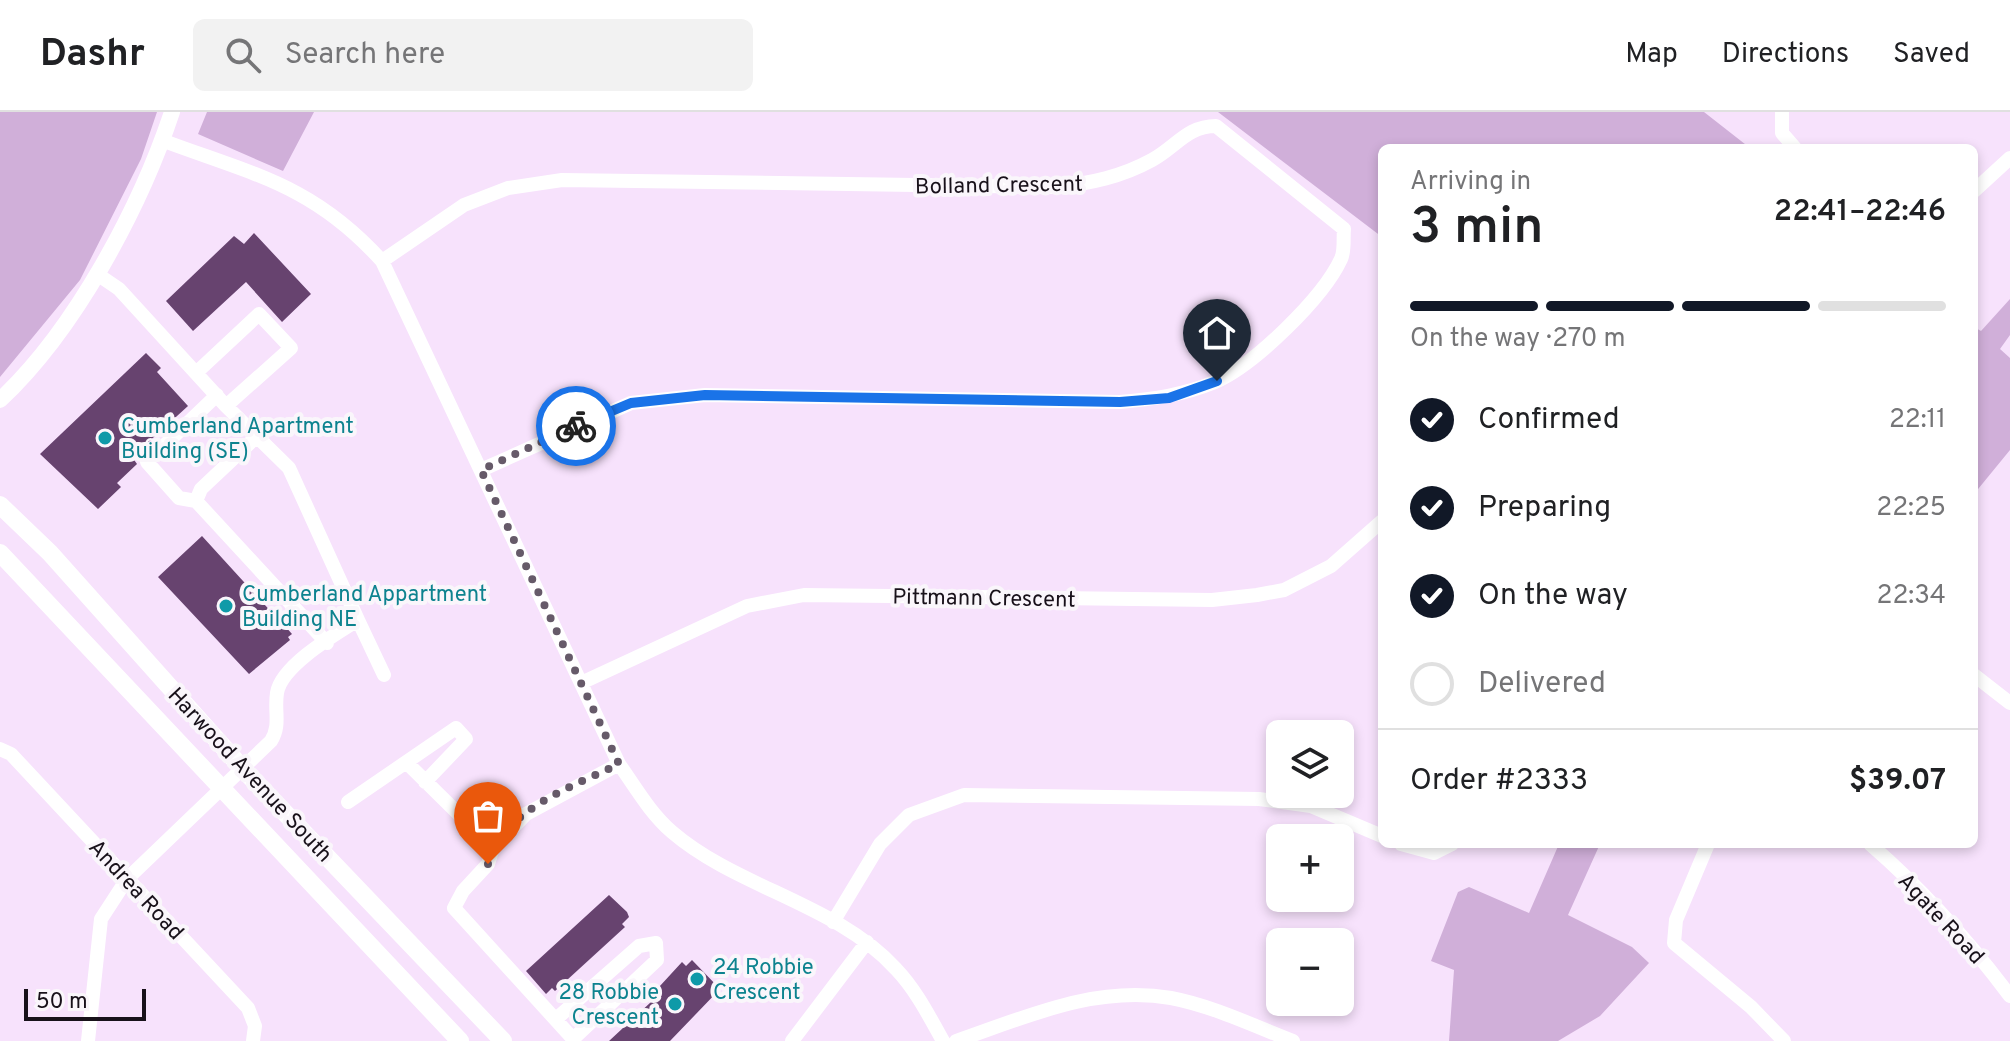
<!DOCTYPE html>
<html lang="en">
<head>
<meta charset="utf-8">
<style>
  :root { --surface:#fff; --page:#f2f2f2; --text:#202124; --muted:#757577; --line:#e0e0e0; --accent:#111827 }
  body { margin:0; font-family:Overpass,sans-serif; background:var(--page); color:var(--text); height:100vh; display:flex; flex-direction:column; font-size:30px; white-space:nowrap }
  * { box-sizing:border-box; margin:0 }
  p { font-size:26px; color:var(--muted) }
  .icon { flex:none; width:44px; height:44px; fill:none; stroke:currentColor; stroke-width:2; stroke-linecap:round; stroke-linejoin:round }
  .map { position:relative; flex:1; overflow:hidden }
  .drawer { position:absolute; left:1378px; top:32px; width:600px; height:704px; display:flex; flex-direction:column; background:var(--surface); border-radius:12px; box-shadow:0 4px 12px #0003 }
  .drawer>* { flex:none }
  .tools { position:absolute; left:1266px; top:608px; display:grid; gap:16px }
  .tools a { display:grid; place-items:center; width:88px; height:88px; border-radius:12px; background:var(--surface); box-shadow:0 4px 12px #0003; font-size:40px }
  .scale { position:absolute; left:24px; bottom:20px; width:122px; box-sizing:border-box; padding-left:8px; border:4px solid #18111a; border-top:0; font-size:22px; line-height:28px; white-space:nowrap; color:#18111a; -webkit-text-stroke:6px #faf6fb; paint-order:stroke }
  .pin { position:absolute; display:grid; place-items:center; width:68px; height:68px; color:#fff; margin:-82px -34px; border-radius:50% 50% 50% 0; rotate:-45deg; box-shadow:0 0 8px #0007 }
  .pin .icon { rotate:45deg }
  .courier { position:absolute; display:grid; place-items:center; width:80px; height:80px; margin:-40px; border:6px solid #1a73e8; border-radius:50%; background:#fff; color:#222; box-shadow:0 2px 10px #0007 }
  .summary em { font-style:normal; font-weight:600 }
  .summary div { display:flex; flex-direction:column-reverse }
  .summary { display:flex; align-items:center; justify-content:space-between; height:136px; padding:0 32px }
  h1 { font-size:52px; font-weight:600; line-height:60px }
  .bar { display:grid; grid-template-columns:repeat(4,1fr); gap:12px 8px; align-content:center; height:96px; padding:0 32px }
  .bar i { height:10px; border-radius:6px; background:var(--line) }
  .bar .active { background:var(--accent) }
  .bar p { grid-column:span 4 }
  .line { display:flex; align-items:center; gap:20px; padding:0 32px; border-top:2px solid var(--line) }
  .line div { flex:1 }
  ol { padding:0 32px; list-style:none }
  li { display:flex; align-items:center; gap:24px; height:88px }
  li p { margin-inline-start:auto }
  li .icon { padding:8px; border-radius:50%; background:var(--accent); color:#fff; stroke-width:4 }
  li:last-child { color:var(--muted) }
  li i { width:44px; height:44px; border:4px solid var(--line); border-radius:50% }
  header { display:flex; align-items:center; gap:48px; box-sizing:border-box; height:112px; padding:0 40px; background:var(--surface); border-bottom:2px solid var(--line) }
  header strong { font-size:38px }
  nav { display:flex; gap:44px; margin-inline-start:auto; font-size:28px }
  .search { width:560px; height:72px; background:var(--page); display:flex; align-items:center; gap:20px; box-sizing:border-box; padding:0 28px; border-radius:12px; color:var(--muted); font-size:30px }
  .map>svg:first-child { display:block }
  .green { fill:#d0afd9 }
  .building { fill:#67436f }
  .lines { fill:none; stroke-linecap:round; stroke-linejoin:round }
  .minor { stroke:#fff; stroke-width:14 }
  .tertiary { stroke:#fff; stroke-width:16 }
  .secondary { stroke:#fff; stroke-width:18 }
  .done { stroke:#665a69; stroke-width:8; stroke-dasharray:0 14.4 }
  .route { stroke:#1a73e8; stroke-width:10 }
  .culture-dot { fill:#0f9aa8; stroke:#faf6fb; stroke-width:3 }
  .labels { text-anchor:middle; stroke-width:8; stroke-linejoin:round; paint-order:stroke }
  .street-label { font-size:22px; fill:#18111a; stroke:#faf6fb }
  .culture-label { font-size:22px; fill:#0d838f; stroke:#faf6fb; text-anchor:start }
</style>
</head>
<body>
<header>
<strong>Dashr</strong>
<div class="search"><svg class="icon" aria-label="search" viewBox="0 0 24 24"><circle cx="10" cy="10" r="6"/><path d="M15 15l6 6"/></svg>Search here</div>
<nav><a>Map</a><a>Directions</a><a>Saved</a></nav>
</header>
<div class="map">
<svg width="2010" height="929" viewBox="0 0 2010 929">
  <rect width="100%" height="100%" fill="#f7e2fc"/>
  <!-- green -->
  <path class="green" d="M 0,0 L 157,0 L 141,47 L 80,168 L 0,265 Z
    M 207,0 L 314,0 L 283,59 L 198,22 Z
    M 1218,0 L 1704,0 L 1750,36 L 1382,36 L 1382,125 Z
    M 2010,187 L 2010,223 L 2000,237 L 2010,246 L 2010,338 L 1974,382 L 1974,215 L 1981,219 Z
    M 1559,732 L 1600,732 L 1568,803 L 1632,835 L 1649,851 L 1600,904 L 1558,929 L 1449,929 L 1454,858 L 1431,849 L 1458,780 L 1469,775 L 1529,801 Z"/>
  <!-- building -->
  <path class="building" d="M 254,121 L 311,182 L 282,210 L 246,170 L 193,219 L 166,189 L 234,124 L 244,132 Z
    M 146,241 L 161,256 L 157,260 L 188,294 L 132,345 L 137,352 L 117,371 L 121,375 L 98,397 L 40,342 Z
    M 202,424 L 275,504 L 281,500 L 290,509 L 285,514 L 292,522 L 288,525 L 290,528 L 249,562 L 158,465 Z
    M 609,783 L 627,800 L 629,805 L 622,812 L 625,815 L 555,879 L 552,876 L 546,882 L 526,859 Z
    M 692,848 L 720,877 L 670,929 L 609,929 L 651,890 L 648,887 L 682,850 L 686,854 Z"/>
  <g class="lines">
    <!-- minor -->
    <path class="minor" d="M 1782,0 L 1782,21 L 1795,36
      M 164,29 C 255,63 313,73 382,149 L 619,652 C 636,676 650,701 672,720 C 737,776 837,792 896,857 C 916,878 929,904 943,929
      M 1974,79 L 2010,46
      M 382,149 L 464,93 L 508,76 L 562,68 L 1057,75 C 1091,71 1121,65 1152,48 C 1176,35 1187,14 1216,14 L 1344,117 C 1343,126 1345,139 1341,147 C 1323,186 1254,253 1215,270 C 1183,283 1154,287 1120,290 L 705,283 L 631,291 L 481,358
      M 197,260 L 259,202 L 291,236 L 226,294
      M 217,283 L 147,350 L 179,386 L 196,389 L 327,531
      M 196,389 L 201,377 L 256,325
      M 358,508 L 384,563
      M 1974,563 L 2010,591
      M 581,571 L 747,494 L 804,483 L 1212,488 L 1257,483 L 1284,478 L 1331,454 L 1382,409
      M 0,637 L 11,642 L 248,896 L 255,914 L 253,929
      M 407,651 L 493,736
      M 348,690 L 456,616 L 466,627 L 425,670
      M 1401,732 L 1434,741 L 1452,732
      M 1708,732 L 1676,808 L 1674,831 L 1751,895 L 1784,929
      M 1870,732 C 1923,778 1968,828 2010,884
      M 833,810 L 880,732 L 909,703 L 964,683 L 1259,687 L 1311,694 L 1382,724
      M 556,907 L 639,834 L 656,831 L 657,848 L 573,927
      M 88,929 L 101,807 L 127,767 L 271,629 C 281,613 274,599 277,581 C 281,554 334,523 358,508 L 289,356 L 226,294 L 119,177 L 97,162
      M 575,929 L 454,796 L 463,779 L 488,752 L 493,736 L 526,702 L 619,652
      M 792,929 L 867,830
      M 956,929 C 1026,905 1095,873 1171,886 C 1213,894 1254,914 1293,929"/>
    <!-- tertiary -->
    <path class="tertiary" d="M 0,288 C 75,218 140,96 172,0"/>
    <!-- secondary -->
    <path class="secondary" d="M 0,393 L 50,441 L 243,657 L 503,929
      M 0,441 L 460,929"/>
  </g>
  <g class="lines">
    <!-- done -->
    <path class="done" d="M 488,752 C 502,698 574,674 619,652 L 481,358 L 576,314"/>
    <!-- route -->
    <path class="route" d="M 576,314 L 631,291 L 705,283 L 1120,290 L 1169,286 L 1217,269"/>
  </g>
  <!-- markers -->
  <g class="culture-dot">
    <circle cx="105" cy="326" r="8"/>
    <circle cx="226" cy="494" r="8"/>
    <circle cx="697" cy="867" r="8"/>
    <circle cx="675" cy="892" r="8"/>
  </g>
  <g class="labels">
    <!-- street labels -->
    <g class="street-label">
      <text transform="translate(999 72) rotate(-1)" y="8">Bolland Crescent</text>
      <text transform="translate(984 485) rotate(1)" y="8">Pittmann Crescent</text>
      <text transform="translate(251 662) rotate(47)" y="8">Harwood Avenue South</text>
      <text transform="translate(137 777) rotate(47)" y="8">Andrea Road</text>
      <text transform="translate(1942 806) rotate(47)" y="8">Agate Road</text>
    </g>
    <!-- culture labels -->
    <g class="culture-label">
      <text x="121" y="321">Cumberland Apartment<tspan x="121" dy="25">Building (SE)</tspan></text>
      <text x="242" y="489">Cumberland Appartment<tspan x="242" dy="25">Building NE</tspan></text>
      <text x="713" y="862">24 Robbie<tspan x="713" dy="25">Crescent</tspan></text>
      <text x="659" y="887" text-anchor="end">28 Robbie<tspan x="659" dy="25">Crescent</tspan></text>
    </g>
  </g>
</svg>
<div class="tools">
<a><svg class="icon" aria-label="layers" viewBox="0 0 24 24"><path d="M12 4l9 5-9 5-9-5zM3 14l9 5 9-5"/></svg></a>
<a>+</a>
<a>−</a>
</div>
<div class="scale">50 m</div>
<div class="pin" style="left:488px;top:752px;background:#ea580c"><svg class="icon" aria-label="bag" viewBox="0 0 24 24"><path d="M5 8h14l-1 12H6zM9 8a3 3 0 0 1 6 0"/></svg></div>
<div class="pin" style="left:1217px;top:269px;background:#1f2937"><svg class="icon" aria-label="home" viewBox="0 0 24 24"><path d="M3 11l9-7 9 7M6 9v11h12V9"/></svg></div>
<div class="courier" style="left:576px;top:314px"><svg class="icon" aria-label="bike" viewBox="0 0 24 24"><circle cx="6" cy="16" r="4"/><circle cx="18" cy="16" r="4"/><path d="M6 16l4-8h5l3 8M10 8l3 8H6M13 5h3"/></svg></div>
<section class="drawer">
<div class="summary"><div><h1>3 min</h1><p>Arriving in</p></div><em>22:41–22:46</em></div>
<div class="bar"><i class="active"></i><i class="active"></i><i class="active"></i><i></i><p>On the way · 270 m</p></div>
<ol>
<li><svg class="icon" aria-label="check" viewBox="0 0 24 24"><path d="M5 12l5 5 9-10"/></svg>Confirmed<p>22:11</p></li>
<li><svg class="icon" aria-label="check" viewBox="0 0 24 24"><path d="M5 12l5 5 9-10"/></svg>Preparing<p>22:25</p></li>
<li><svg class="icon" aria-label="check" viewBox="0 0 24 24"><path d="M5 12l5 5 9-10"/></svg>On the way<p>22:34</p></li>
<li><i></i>Delivered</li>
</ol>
<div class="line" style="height:104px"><div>Order #2333</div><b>$39.07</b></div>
</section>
</div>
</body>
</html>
